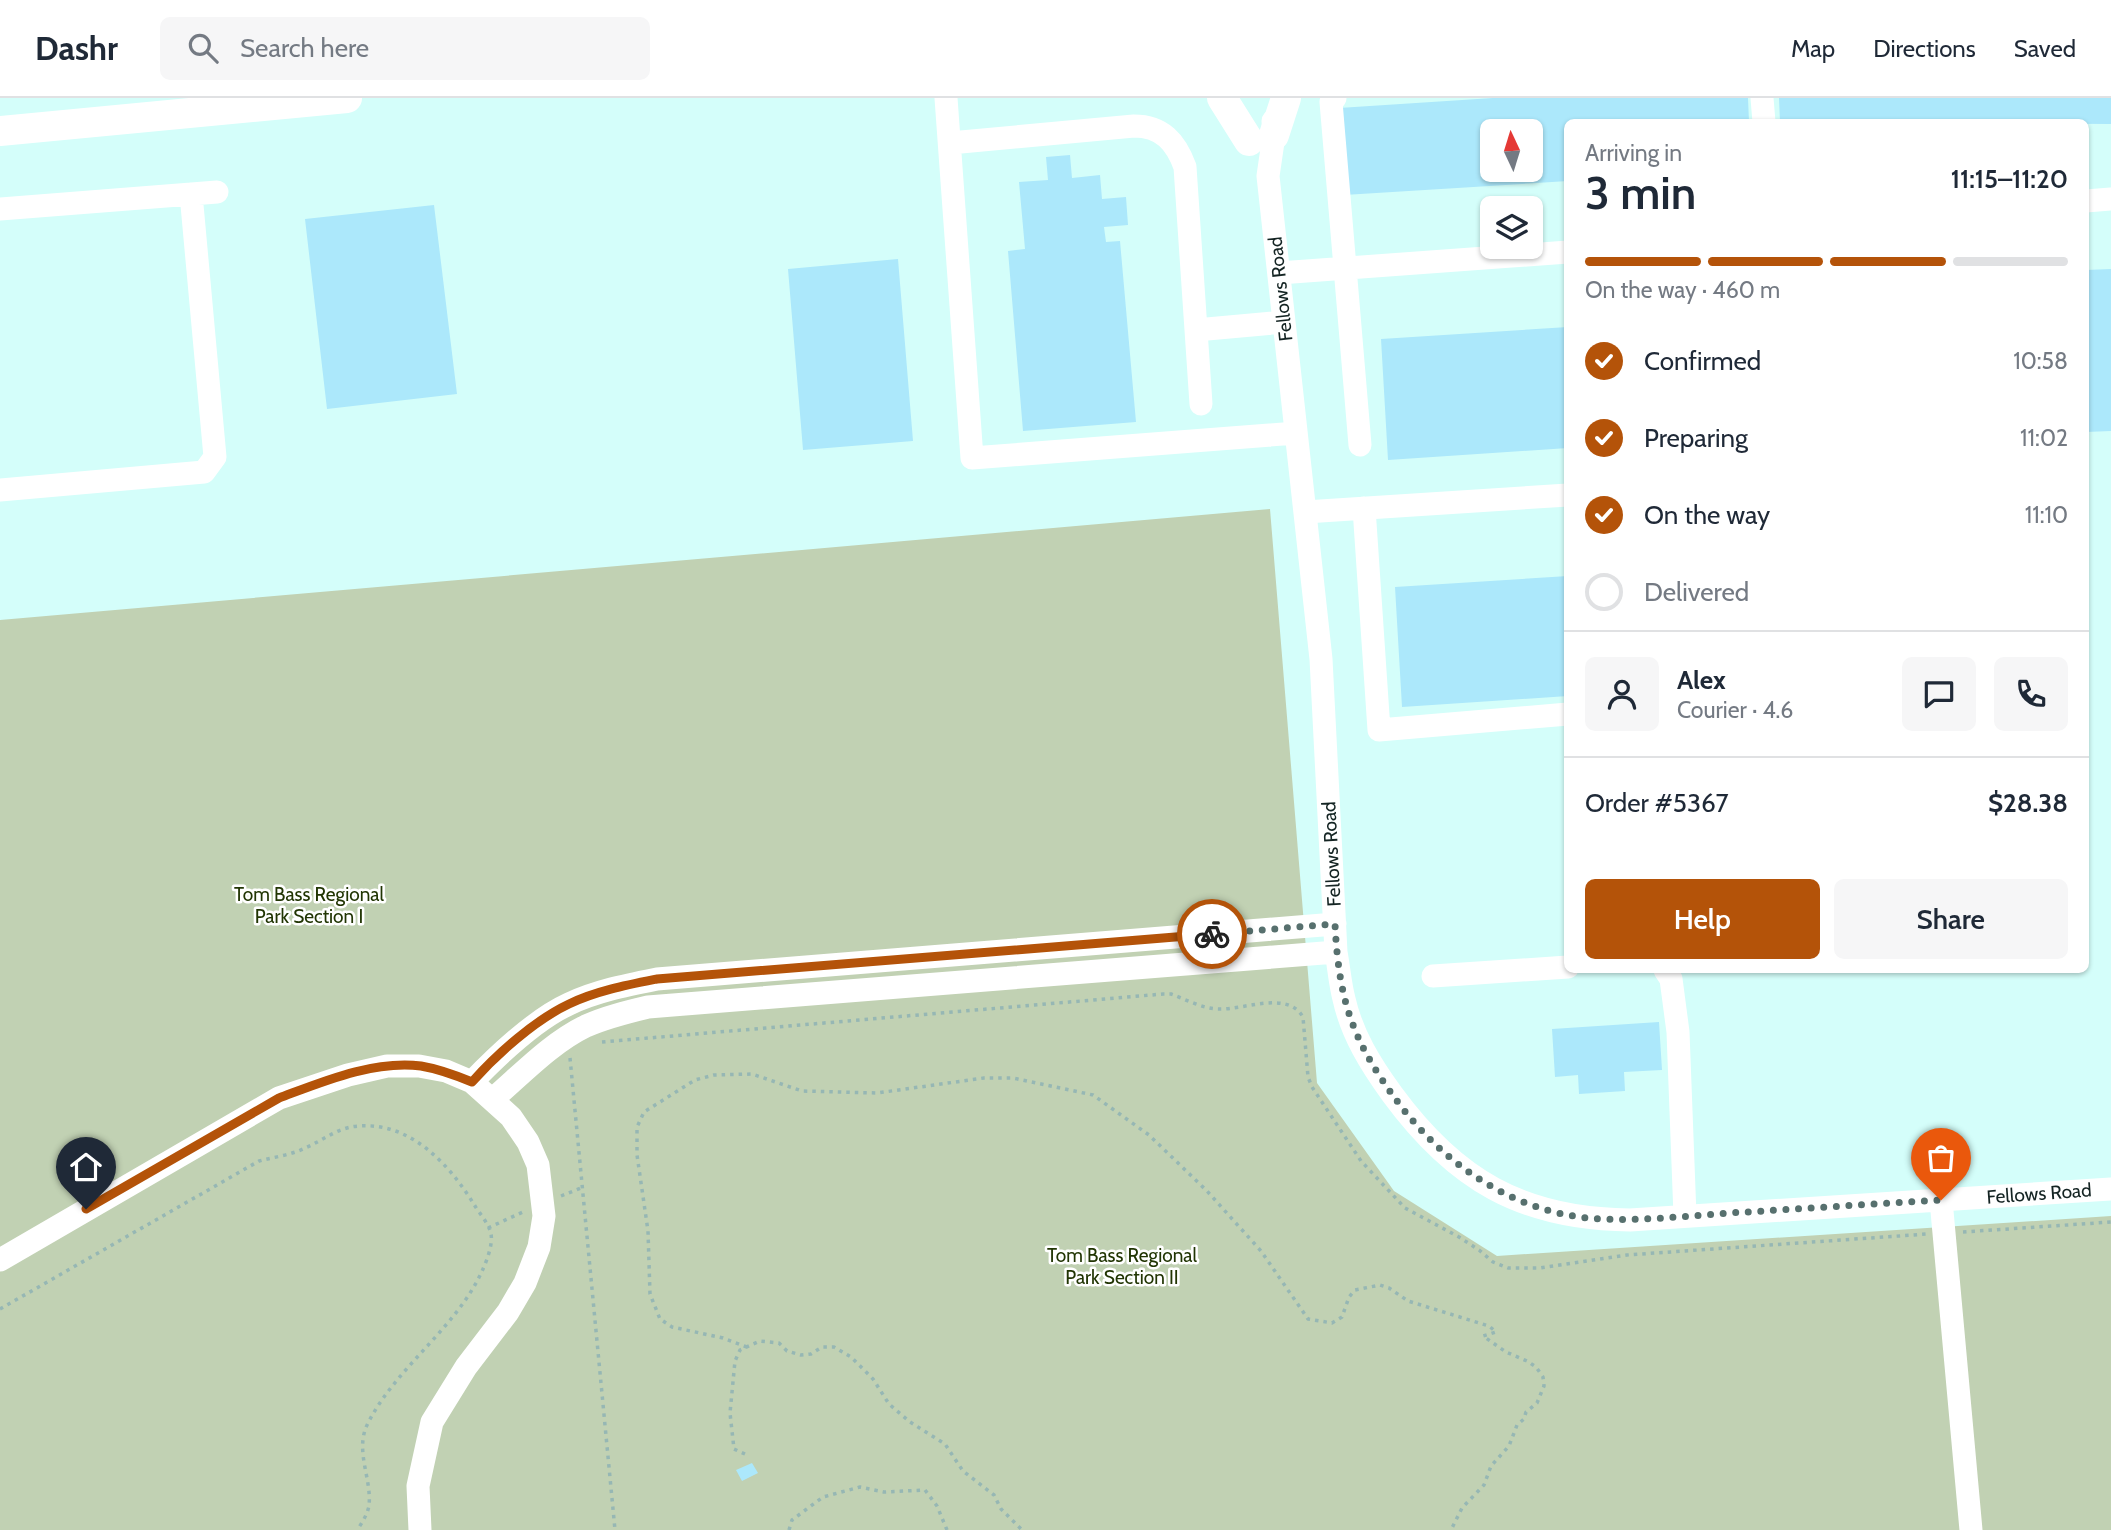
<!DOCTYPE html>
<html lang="en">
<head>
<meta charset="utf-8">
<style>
  :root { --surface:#fff; --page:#f6f6f7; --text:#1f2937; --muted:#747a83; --line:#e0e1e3; --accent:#b45309 }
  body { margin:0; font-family:Cabin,sans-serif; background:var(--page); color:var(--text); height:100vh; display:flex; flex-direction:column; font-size:26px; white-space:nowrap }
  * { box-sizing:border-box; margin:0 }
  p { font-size:23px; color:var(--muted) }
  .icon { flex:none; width:38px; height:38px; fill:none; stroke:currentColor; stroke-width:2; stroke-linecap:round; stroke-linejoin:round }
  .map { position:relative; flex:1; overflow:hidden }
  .drawer { position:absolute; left:1564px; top:21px; width:525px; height:854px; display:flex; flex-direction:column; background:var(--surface); border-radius:10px; box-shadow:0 2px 5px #0004 }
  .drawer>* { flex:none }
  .needle { width:46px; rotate:356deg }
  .buttons { position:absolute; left:1480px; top:21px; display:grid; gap:14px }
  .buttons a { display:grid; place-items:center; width:63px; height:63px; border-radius:10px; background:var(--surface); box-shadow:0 2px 5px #0004; font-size:35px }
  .pin { position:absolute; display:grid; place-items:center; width:60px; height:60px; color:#fff; margin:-72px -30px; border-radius:50% 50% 50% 0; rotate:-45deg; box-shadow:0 0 7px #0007 }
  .pin .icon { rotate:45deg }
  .courier { position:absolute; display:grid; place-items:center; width:70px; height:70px; margin:-35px; border:5px solid #b45309; border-radius:50%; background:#fff; color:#222; box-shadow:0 2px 9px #0007 }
  .overview em { font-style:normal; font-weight:600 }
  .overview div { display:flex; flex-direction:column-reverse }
  .overview { display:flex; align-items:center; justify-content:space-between; height:119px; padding:0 21px }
  h1 { font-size:46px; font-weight:600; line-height:52px }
  .bar { display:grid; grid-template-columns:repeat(4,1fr); gap:10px 7px; align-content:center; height:84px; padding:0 21px }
  .bar i { height:9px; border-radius:5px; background:var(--line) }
  .bar .active { background:var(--accent) }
  .bar p { grid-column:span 4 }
  .line { display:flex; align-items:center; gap:18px; padding:0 21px; border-top:2px solid var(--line) }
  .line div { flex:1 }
  .round { display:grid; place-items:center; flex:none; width:74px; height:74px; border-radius:10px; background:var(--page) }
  ol { padding:0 21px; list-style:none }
  li { display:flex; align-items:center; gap:21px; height:77px }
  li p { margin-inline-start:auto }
  li .icon { padding:7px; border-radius:50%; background:var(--accent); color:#fff; stroke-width:4 }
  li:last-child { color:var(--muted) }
  li i { width:38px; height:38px; border:4px solid var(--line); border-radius:50% }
  .cta { display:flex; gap:14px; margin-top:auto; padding:14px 21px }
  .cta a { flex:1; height:80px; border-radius:10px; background:var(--accent); color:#fff; font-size:28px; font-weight:600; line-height:80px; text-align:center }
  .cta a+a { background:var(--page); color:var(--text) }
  header { display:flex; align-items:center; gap:42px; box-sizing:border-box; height:98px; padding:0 35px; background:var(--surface); border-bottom:2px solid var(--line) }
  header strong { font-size:33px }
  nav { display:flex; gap:38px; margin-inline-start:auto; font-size:24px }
  .search { width:490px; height:63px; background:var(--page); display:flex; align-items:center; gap:18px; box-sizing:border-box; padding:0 24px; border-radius:10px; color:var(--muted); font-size:26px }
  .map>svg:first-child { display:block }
  .green { fill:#c1d1b3 }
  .building { fill:#ace8fb; fill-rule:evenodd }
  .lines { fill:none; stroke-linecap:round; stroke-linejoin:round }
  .path { stroke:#96b7b4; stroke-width:3.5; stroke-dasharray:3.5 5; stroke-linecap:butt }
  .minor { stroke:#fff; stroke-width:23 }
  .major { stroke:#fff; stroke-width:30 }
  .done { stroke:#57706e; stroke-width:7; stroke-dasharray:0 12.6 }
  .route { stroke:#b45309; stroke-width:9 }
  .labels { text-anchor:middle; stroke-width:5; stroke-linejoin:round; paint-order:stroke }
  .street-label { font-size:19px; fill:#142423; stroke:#fff }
  .park-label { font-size:19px; fill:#213503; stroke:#fff }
</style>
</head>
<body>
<header>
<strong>Dashr</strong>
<div class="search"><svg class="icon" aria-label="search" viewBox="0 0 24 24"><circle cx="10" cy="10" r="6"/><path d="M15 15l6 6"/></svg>Search here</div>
<nav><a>Map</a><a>Directions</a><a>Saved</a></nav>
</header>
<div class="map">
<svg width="2111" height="1432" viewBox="0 0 2111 1432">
  <rect width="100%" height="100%" fill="#d4fefa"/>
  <!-- green -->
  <path class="green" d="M 1270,411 L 1317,985 L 1394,1093 L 1497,1158 L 2111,1118 L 2111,1432 L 0,1432 L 0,522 Z"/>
  <!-- building -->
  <path class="building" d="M 1493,0 L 1748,0 L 1749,24 L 1568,24 L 1568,83 L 1344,97 L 1339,10 ZM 1493,33 L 1531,33 L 1531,72 L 1493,72 Z
    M 1779,0 L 2111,0 L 2111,26 L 1780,24 Z
    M 1070,57 L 1072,80 L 1100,77 L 1102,101 L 1126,99 L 1128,127 L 1104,129 L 1106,144 L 1120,143 L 1136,324 L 1023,333 L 1008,153 L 1025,151 L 1019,84 L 1048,82 L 1046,59 Z
    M 434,107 L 457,296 L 327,311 L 305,121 Z
    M 898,161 L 913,343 L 803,352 L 788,171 Z
    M 2111,171 L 2111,333 L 2086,334 L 2086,172 Z
    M 1568,229 L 1568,350 L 1388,362 L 1381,241 Z
    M 1568,478 L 1568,598 L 1402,609 L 1395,489 Z
    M 1659,924 L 1662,972 L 1624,974 L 1625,993 L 1579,996 L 1578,977 L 1555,979 L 1552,931 Z
    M 752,1365 L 758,1375 L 742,1383 L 736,1372 Z"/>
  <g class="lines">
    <!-- path -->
    <path class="path" d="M 602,944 L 1163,896 L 1171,896 C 1185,901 1203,911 1219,911 C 1244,912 1287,892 1303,919 L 1308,979 L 1312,989 L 1361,1063 L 1405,1110 L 1459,1139 L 1479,1152 L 1493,1164 L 1508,1170 L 1540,1170 L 1627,1157 L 1927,1136
      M 570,960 L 615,1432
      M 561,1098 L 581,1090
      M 488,1130 L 525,1113
      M 1963,1134 L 2111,1124
      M 0,1211 L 259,1063 C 274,1059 291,1057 305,1050 C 324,1042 338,1029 359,1028 C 411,1024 450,1067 475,1108 C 480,1116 489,1126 491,1136 C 493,1146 487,1162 483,1171 C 457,1230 397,1268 368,1325 C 354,1352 372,1380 369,1408 C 367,1417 362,1425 357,1432
      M 747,1249 L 723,1240 L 672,1229 L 660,1221 L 650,1196 L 648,1133 L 637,1057 L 637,1029 L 644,1014 L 695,982 L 714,977 L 752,976 L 802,993 L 877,995 L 984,980 L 1013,980 L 1093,997 L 1149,1037 L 1207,1093 L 1261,1153 L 1308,1221 L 1332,1225 L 1342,1219 L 1349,1199 L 1355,1192 L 1380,1187 L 1389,1190 L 1408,1203 L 1489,1228 L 1496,1234 L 1483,1238 L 1506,1254 L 1527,1263 L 1536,1269 L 1543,1279 L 1544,1288 L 1537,1305 L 1526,1314 L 1524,1321 L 1517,1327 L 1509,1348 L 1491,1368 L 1484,1387 L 1462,1410 L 1451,1432
      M 745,1356 L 734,1351 L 730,1315 L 735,1263 L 740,1252 L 760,1243 L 779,1245 L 787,1253 L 801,1257 L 811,1256 L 822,1249 L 834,1249 L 851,1259 L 873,1281 L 889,1306 L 910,1324 L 945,1346 L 963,1373 L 994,1397 L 1001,1411 L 1022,1432
      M 789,1432 L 792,1422 L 823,1399 L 860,1389 L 884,1394 L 925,1392 L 937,1408 L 947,1432"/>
    <!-- minor -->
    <path class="minor" d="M 946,0 L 972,360 L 1296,335
      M 1335,0 L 1331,4 L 1360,347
      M 1762,0 L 1764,24
      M 1273,23 L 1274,37 L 1268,78 L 1321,561 L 1336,854 C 1339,870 1340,886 1344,901 C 1352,937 1371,967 1392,996 C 1455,1082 1522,1121 1630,1122 L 2111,1091
      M 950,45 L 1134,28 C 1162,28 1176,44 1185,69 L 1201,306
      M 2086,103 L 2111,101
      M 0,111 L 217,94
      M 1279,175 L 1568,154
      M 1196,232 L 1284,224
      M 0,392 L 204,374 L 215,359 L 191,96
      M 1364,410 L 1379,632 L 1568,616
      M 1305,414 L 1568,397
      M 1665,872 L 1671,881 L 1678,934 L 1685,1118
      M 1433,878 L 1568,869
      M 472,984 C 498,957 534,922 569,906 C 596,893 627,887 657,881 L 1335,826
      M 493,1001 C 522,976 551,945 586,928 C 606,919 627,914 648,909 L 1336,854
      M 1941,1102 L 1971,1432
      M 0,1162 L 279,1000 L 348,977 L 387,968 L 419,968 L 446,973 L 472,984 L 511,1019 L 528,1044 L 538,1067 L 544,1118 L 539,1149 L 525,1185 L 508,1214 L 466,1269 L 432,1324 L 418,1388 L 420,1432"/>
    <!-- major -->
    <path class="major" d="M 1222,0 L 1249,43
      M 0,33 L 347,0
      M 1274,37 L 1286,0"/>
  </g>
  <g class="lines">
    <!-- done -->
    <path class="done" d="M 1212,836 L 1335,826 C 1339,905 1353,944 1400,1007 C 1449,1071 1519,1117 1601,1121 C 1643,1123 1686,1118 1729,1115 C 1799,1111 1870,1106 1941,1102"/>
    <!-- route -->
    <path class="route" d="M 86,1111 L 279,1000 C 322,984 373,962 421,968 C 439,971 455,977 472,984 C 497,956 535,922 569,906 C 596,893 627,887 657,881 L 1212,836"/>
  </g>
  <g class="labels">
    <!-- street labels -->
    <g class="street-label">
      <text transform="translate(1280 191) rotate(-96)" y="7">Fellows Road</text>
      <text transform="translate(1331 756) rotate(-93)" y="7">Fellows Road</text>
      <text transform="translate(2039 1095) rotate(-4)" y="7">Fellows Road</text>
    </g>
    <!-- park labels -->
    <g class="park-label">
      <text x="309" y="803">Tom Bass Regional<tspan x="309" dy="22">Park Section I</tspan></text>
      <text x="1122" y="1164">Tom Bass Regional<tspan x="1122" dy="22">Park Section II</tspan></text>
    </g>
  </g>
</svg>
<div class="buttons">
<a><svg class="needle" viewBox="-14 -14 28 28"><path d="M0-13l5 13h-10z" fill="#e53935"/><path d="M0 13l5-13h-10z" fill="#747a83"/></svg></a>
<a><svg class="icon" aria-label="layers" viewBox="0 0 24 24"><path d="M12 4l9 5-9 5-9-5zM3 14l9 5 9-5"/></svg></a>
</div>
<div class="pin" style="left:1941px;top:1102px;background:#ea580c"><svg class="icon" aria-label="bag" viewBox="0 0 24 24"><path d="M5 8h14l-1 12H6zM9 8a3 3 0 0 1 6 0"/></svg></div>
<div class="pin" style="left:86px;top:1111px;background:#1f2937"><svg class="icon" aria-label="home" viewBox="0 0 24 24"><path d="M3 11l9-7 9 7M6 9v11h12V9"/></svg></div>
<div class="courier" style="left:1212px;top:836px"><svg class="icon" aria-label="bike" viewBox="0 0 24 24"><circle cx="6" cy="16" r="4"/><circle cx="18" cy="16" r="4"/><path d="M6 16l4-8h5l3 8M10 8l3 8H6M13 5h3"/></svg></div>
<section class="drawer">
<div class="overview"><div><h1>3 min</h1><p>Arriving in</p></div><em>11:15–11:20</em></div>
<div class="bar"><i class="active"></i><i class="active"></i><i class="active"></i><i></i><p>On the way · 460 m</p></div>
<ol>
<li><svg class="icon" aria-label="check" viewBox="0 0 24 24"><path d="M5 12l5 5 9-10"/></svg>Confirmed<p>10:58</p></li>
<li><svg class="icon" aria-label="check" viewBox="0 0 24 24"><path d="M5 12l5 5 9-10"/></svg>Preparing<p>11:02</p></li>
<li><svg class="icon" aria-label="check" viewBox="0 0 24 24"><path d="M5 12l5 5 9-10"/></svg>On the way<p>11:10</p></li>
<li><i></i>Delivered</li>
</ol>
<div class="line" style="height:126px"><a class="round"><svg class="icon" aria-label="person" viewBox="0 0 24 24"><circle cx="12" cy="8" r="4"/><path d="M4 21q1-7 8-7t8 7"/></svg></a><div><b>Alex</b><p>Courier · 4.6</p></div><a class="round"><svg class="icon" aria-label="chat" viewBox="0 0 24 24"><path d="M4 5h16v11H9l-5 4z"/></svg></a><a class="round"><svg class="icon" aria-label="phone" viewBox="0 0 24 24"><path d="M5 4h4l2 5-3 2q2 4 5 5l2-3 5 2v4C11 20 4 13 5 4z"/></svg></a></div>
<div class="line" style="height:91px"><div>Order #5367</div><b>$28.38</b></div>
<div class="cta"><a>Help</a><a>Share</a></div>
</section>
</div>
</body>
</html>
